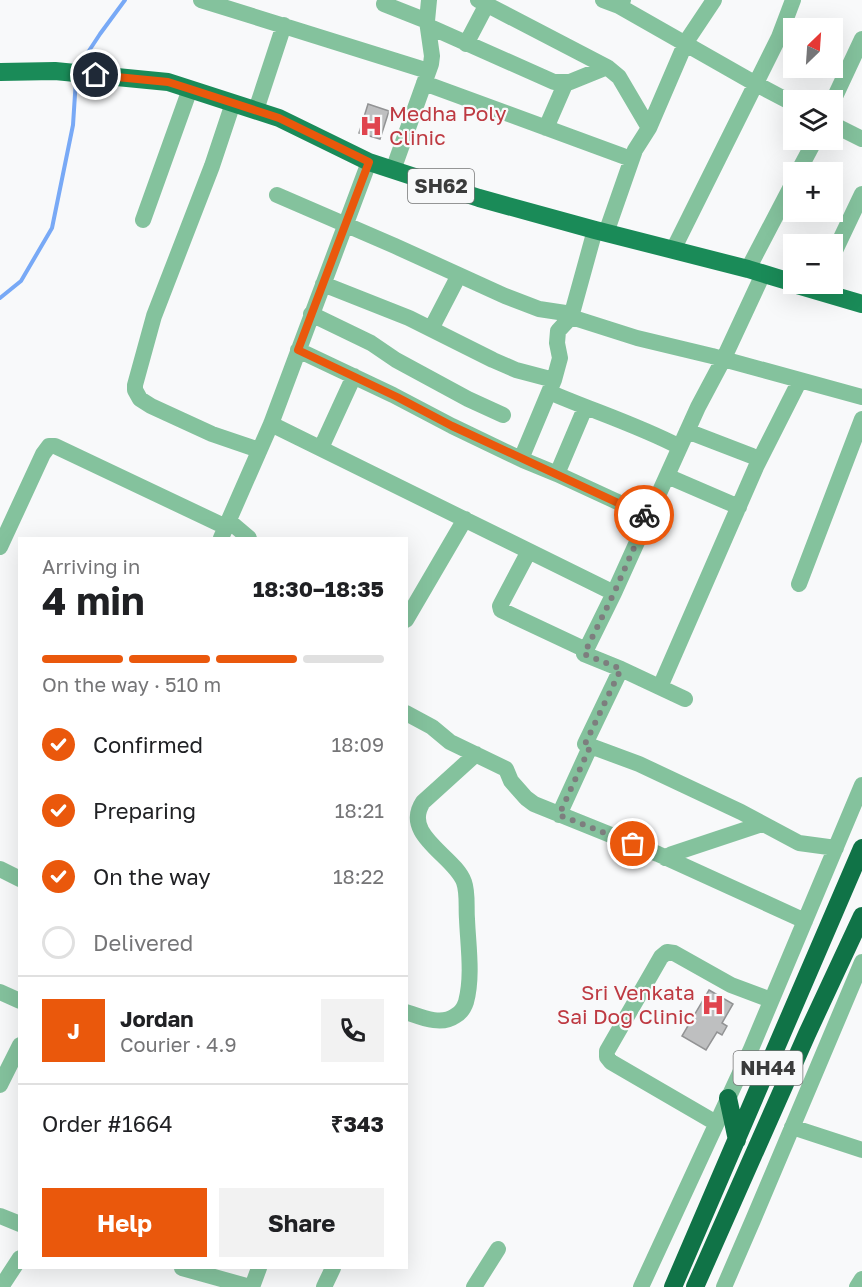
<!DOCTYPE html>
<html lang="en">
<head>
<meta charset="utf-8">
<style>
  :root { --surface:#fff; --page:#f2f2f2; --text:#202124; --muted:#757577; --line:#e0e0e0; --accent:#ea580c }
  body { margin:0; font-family:"Golos Text",sans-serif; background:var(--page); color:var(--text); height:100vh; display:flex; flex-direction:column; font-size:22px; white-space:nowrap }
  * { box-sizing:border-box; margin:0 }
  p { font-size:20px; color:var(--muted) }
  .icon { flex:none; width:33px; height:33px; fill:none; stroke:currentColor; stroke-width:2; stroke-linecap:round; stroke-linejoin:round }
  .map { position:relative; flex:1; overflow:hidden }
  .side { position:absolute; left:18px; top:537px; width:390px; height:732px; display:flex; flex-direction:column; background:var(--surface); border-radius:0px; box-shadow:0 6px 24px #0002 }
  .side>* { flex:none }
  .needle { width:39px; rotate:25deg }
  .fabs { position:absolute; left:783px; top:18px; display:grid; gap:12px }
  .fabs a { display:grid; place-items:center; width:60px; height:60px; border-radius:0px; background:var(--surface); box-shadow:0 6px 24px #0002; font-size:30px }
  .pin { position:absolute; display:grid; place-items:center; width:51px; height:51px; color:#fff; margin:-26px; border:3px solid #fff; border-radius:50%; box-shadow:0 2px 6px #0007 }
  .courier { position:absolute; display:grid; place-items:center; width:60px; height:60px; margin:-30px; border:4px solid #ea580c; border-radius:50%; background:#fff; color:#222; box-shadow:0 2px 8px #0007 }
  .head em { font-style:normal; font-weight:700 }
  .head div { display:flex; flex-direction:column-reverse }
  .head { display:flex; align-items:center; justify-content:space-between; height:102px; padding:0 24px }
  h1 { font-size:39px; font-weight:700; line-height:45px }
  .bar { display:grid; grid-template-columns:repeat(4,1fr); gap:9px 6px; align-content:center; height:72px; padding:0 24px }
  .bar i { height:8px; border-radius:4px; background:var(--line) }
  .bar .on { background:var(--accent) }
  .bar p { grid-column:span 4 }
  .line { display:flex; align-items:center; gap:15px; padding:0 24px; border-top:2px solid var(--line) }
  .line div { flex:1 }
  .round { display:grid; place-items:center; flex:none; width:63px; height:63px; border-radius:0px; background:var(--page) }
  ol { padding:0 24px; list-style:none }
  li { display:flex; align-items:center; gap:18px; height:66px }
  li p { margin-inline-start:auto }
  li .icon { padding:6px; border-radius:50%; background:var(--accent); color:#fff; stroke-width:4 }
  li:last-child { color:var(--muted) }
  li i { width:33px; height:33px; border:3px solid var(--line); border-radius:50% }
  .button { display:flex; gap:12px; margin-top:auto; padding:12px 24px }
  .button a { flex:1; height:69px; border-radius:0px; background:var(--accent); color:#fff; font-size:24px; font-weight:700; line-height:69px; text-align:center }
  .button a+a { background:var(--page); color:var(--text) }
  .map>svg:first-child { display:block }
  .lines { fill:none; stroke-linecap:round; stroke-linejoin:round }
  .stream { stroke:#78a9f6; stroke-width:4 }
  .building { fill:#bebfc0; stroke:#929394; stroke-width:1.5 }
  .minor { stroke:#84c29d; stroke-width:16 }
  .major { stroke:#1a8b58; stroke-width:18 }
  .highway { stroke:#107347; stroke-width:18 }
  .done { stroke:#7d7e7e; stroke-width:6; stroke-dasharray:0 10.8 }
  .route { stroke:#ea580c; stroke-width:8 }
  .labels { text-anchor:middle; stroke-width:4.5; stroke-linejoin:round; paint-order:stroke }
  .shield { fill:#f8f9fa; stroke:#747575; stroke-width:1.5 }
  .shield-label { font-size:20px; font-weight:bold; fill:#3b3c3c }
  .health-label { font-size:21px; fill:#be3a42; stroke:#f8f9fa; text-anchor:start }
</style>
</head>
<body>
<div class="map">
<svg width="862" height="1287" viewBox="0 0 862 1287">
  <rect width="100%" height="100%" fill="#f8f9fa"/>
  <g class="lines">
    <!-- stream -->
    <path class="stream" d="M 77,69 L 100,34 L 125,0
      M 0,298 L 21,281 L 52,228 L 73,125 L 76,79"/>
  </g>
  <!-- building -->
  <path class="building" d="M 368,104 L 389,111 L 380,139 L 359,133 Z
    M 709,990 L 733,1004 L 722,1023 L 727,1026 L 722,1035 L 717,1032 L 706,1050 L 682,1036 Z"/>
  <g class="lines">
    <!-- minor -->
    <path class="minor" d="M 201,0 L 428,71
      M 478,0 L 607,67 L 619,77 L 649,128 L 635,150 L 606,233
      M 603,0 L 619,6 L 623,0
      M 384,4 L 427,21
      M 619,6 L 756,84 L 794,104
      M 428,26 L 554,82 L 570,82 L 607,67
      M 466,44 L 487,4
      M 424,83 L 631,159
      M 233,103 L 212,166 L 154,316 L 135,385 L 135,390 L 140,399 L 151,406 L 212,434 L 259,450
      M 832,103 L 862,39
      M 256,110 L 284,25
      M 832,124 L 862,139
      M 546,128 L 566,82
      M 649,128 L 686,42 L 714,0
      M 393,170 L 431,64 L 432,56 L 427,21 L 429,0
      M 798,172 L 815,140
      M 277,195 L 395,246 L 505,296 L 539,309 L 572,314
      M 143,220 L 190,89
      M 673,250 L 779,37 L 793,0
      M 832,257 L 862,194
      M 748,269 L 794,181
      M 763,274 L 723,360 L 698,407 L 614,593 L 584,654 L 621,669 L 585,744 L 639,764 L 741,812 L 799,843 L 836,848
      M 323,284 L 409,318 L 493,360 L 516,370 L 554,380
      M 311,314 L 371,343 L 396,360 L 468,399 L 503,415
      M 571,317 L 637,338 L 712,356 L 862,397
      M 431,329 L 459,275
      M 298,350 L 393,395 L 452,426 L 523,460 L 557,474
      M 549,392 C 593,411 638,425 680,447
      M 585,408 L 557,474 L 648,516
      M 271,424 L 614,593
      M 687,431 L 752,456
      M 321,448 L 354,376
      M 521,459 L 554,380 L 560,358 L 557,343 L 558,331 L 571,317 L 595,230
      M 667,476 L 739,507
      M 229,521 L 249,538
      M 221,538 L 271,424 L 369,162
      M 0,547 L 43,454 L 49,446 L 55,446 L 226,527
      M 529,551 L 501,604 L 500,606 L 501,610 L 586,650
      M 799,584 L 862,419
      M 406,620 L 465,519
      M 621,669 L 685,699
      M 660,687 L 756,467 L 800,380
      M 406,713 L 432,727 L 450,742 L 506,769 L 511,781 L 526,798 L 534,804 L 658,854 L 805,921
      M 559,815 L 590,747
      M 665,858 L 672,854 L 762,824
      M 0,869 L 20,879
      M 0,992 L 20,1001
      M 406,1012 C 421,1017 441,1026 455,1016 C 461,1013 464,1008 466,1002 C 473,976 468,945 467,919 C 466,907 468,893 464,882 C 455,856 401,835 423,802 L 476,754
      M 0,1085 L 20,1045
      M 716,1123 L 611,1062 L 607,1057 L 607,1051 L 661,957 L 667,952 L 674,953 L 731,985 L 771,1000
      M 792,1127 L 862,1150
      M 0,1216 L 20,1224
      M 182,1268 L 250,1287
      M 1,1287 L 20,1258
      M 252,1287 L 259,1268
      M 324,1287 L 333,1268
      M 474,1287 L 498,1249
      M 641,1287 L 751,1049 L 862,785
      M 724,1287 L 753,1220 L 862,962
      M 857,1287 L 862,1279"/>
    <!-- major -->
    <path class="major" d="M 0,72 L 55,71 L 168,82 L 279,118 L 369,162 L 479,198 L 595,230 L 748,269 L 794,283
      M 794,284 L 862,304"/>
    <!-- highway -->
    <path class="highway" d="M 728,1098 L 737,1140
      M 673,1287 L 862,848
      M 695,1287 L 807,1034 L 862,916"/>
  </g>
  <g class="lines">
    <!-- done -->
    <path class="done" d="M 633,844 L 559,815 L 590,747 L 585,744 L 621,669 L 584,654 L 614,593 L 648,516 L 644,515"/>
    <!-- route -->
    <path class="route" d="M 96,75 L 168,82 L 190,89 L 279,118 L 369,162 L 298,350 L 397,397 L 452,426 L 644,515"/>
  </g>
  <!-- icons -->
  <defs>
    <g id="hospital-bare" transform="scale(1.8)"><path d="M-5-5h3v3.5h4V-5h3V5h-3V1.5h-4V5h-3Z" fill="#e0444e" stroke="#f8f9fa" stroke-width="2.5" paint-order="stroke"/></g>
  </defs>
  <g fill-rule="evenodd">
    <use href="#hospital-bare" x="371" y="126"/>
    <use href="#hospital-bare" x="713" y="1005"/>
  </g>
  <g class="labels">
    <!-- shield labels -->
    <g class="shield">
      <rect x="408" y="169" width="66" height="34" rx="4.5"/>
      <rect x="733.5" y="1051" width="69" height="34" rx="4.5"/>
    </g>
    <g class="shield-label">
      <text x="441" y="193">SH62</text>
      <text x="768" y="1075">NH44</text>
    </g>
    <!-- health labels -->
    <g class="health-label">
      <text x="389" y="121">Medha Poly<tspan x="389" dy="24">Clinic</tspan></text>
      <text x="695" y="1000" text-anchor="end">Sri Venkata<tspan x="695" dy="24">Sai Dog Clinic</tspan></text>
    </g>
  </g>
</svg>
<div class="fabs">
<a><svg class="needle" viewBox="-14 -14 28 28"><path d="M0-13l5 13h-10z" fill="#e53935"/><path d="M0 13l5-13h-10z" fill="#757577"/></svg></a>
<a><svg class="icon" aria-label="layers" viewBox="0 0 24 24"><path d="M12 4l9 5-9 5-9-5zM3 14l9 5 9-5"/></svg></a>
<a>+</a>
<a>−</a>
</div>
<div class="pin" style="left:633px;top:844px;background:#ea580c"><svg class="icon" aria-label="bag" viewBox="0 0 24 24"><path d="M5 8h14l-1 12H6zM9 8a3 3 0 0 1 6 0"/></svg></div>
<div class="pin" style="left:96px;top:75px;background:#1f2937"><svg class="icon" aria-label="home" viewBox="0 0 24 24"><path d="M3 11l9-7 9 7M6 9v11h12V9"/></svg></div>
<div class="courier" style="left:644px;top:515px"><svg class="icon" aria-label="bike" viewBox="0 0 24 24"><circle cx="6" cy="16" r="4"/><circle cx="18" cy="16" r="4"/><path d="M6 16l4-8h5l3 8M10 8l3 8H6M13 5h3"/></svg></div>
<section class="side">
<div class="head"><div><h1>4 min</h1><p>Arriving in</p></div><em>18:30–18:35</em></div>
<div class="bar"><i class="on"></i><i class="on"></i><i class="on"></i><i></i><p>On the way · 510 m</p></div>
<ol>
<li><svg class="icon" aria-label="check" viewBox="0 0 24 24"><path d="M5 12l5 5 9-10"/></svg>Confirmed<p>18:09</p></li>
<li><svg class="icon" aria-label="check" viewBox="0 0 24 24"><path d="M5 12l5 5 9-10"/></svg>Preparing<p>18:21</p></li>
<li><svg class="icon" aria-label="check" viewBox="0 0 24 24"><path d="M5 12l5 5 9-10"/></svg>On the way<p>18:22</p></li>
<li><i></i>Delivered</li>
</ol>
<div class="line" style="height:108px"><b class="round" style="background:var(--accent);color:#fff">J</b><div><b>Jordan</b><p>Courier · 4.9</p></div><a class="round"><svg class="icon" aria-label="phone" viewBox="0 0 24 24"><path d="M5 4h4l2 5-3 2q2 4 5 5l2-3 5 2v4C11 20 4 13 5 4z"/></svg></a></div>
<div class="line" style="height:78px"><div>Order #1664</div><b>₹343</b></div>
<div class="button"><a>Help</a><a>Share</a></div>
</section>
</div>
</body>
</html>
